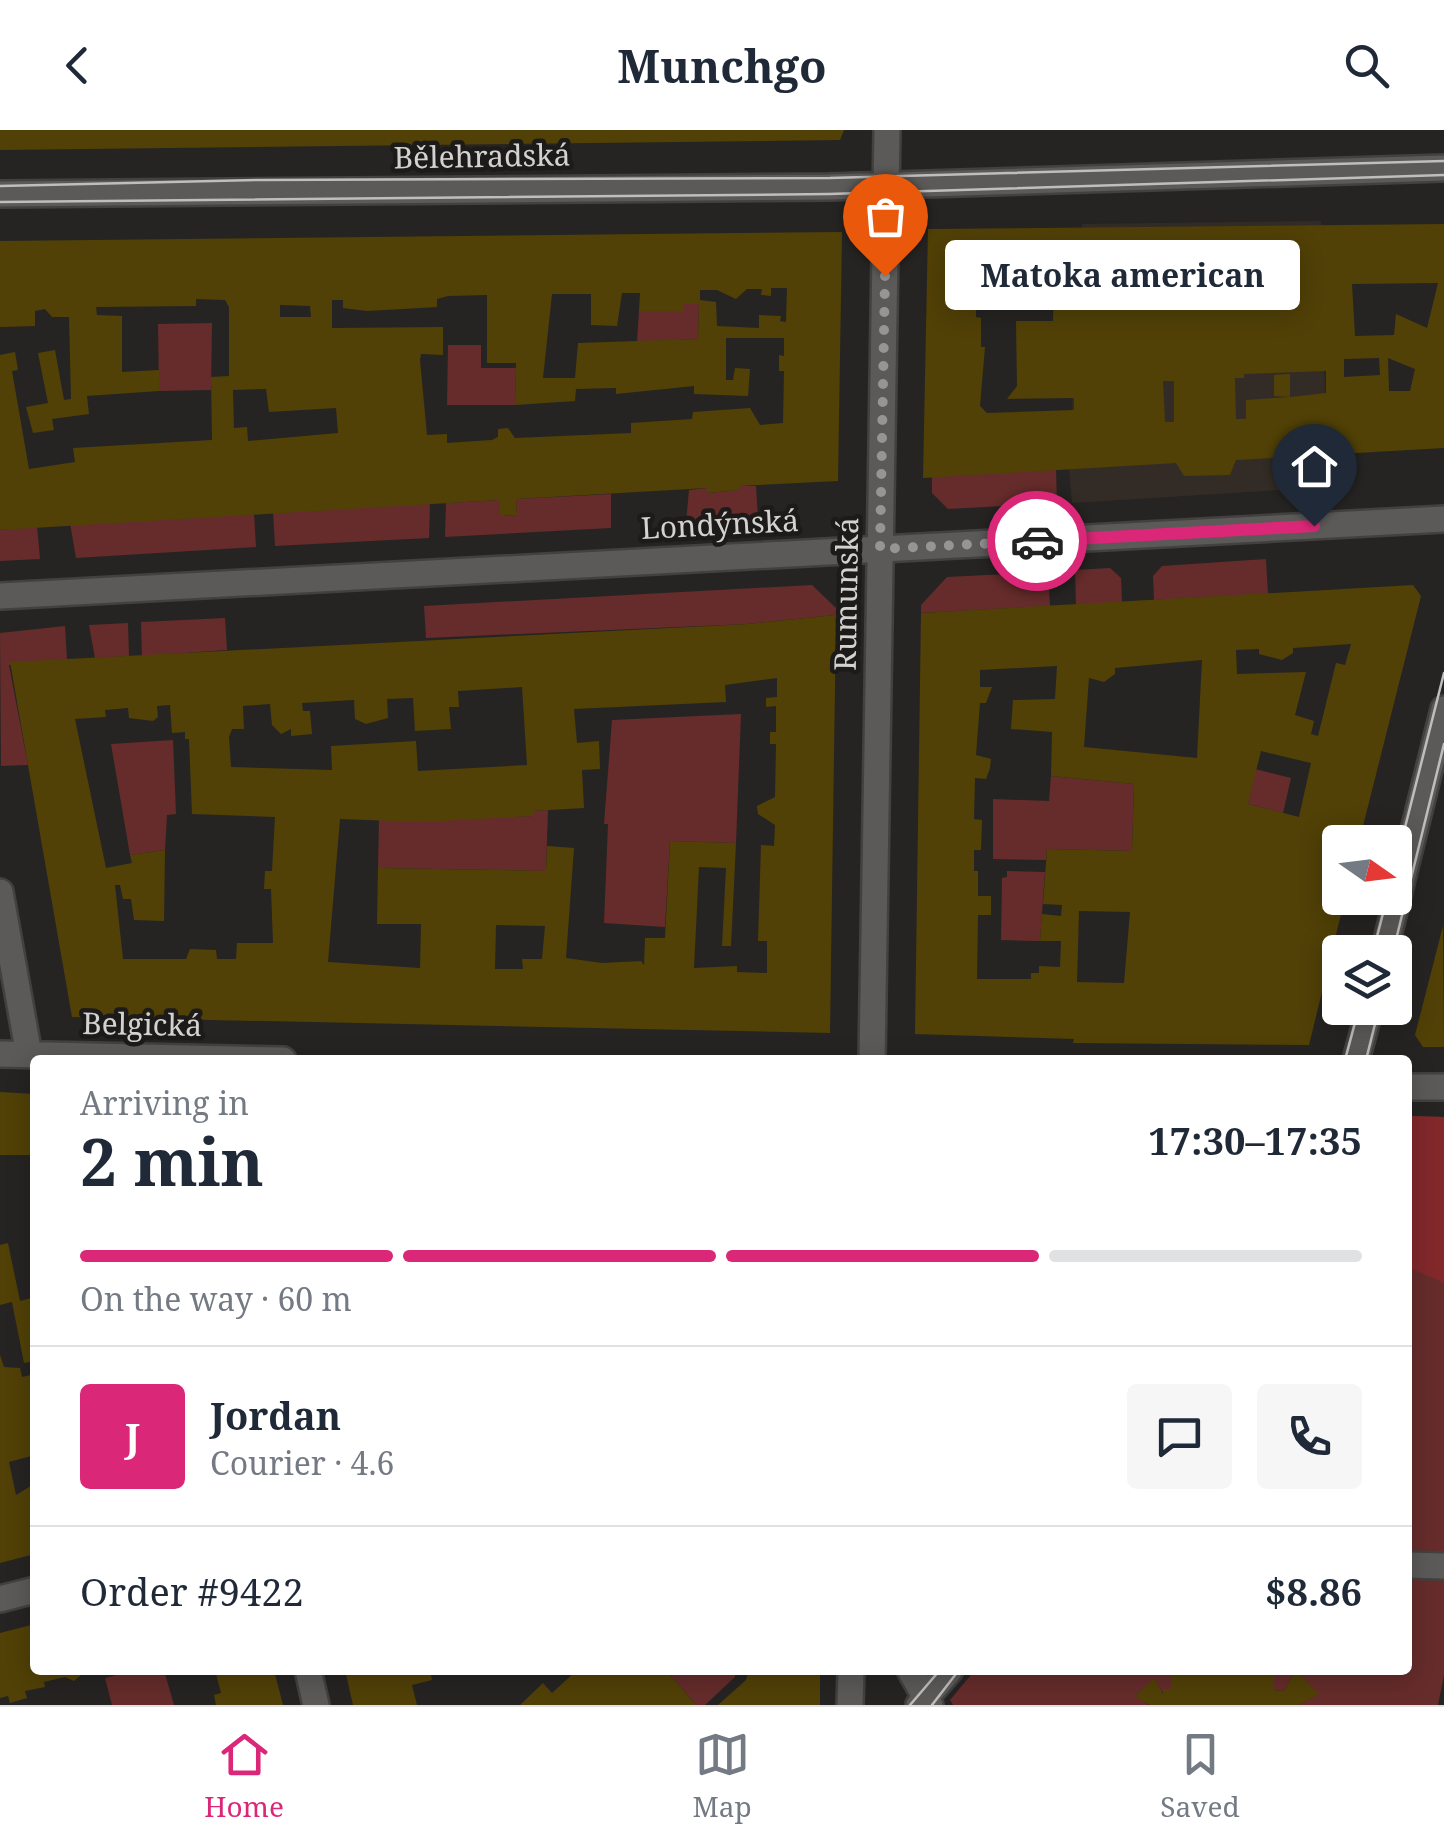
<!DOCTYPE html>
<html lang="en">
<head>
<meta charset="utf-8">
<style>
  :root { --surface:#fff; --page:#f6f6f7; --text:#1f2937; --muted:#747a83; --line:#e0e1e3; --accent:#db2777 }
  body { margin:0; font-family:"Noto Serif",serif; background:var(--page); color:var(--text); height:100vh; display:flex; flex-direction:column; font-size:38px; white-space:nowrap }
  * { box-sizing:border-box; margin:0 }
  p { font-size:32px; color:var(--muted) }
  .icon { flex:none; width:55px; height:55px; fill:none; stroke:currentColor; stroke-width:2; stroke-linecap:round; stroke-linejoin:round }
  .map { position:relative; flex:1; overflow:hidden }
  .sheet { position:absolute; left:30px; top:925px; width:1382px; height:620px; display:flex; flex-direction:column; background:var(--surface); border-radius:10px; box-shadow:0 5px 25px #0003 }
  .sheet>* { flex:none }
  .needle { width:65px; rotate:104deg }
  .fabs { position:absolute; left:1322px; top:695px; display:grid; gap:20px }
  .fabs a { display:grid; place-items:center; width:90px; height:90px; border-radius:10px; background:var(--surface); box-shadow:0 5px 25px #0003; font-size:50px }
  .pin { position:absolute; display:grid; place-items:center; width:85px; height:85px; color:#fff; margin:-102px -42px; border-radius:50% 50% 50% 0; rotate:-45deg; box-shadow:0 0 10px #0007 }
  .pin .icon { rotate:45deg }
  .courier { position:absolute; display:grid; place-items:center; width:100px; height:100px; margin:-50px; border:8px solid #db2777; border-radius:50%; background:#fff; color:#222; box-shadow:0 2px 12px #0007 }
  .bubble { position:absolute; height:70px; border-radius:10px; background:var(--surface); box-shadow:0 5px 25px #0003; font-size:32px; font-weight:700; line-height:70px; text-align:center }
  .head em { font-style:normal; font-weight:700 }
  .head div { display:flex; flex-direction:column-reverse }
  .head { display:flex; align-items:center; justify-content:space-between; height:170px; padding:0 50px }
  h1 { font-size:65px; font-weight:700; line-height:75px }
  .bar { display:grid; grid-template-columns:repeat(4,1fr); gap:15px 10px; align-content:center; height:120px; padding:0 50px }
  .bar i { height:12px; border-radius:8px; background:var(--line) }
  .bar .current { background:var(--accent) }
  .bar p { grid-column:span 4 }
  .line { display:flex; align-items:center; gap:25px; padding:0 50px; border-top:2px solid var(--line) }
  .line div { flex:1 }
  .round { display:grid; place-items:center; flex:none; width:105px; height:105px; border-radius:10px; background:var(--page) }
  header { display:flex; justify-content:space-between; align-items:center; height:130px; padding:0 50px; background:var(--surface); font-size:45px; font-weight:700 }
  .tab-bar { display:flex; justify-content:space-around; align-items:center; height:140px; border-top:2px solid var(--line); background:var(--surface); font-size:28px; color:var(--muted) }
  .tab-bar a { display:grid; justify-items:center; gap:5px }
  .tab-bar .current { color:var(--accent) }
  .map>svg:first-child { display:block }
  .built { fill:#332c26 }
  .green { fill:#652c2b }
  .forest { fill:#82282b }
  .building { fill:#514107; fill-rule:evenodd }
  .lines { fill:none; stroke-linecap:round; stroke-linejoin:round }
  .minor-casing { stroke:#42413f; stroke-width:30 }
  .minor { stroke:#5c5a58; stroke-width:25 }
  .tram { stroke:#bfbebc; stroke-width:2.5 }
  .done { stroke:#969593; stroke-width:10; stroke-dasharray:0 18 }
  .route { stroke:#db2777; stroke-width:12 }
  .labels { text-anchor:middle; stroke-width:9; stroke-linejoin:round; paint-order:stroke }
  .street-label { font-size:30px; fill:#d3d2d0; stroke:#1d1b19 }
</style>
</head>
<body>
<header><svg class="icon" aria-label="back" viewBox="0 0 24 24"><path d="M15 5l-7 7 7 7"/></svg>Munchgo<svg class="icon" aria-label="search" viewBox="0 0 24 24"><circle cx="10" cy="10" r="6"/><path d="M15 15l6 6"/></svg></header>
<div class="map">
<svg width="1444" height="1575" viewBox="0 0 1444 1575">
  <rect width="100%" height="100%" fill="#262422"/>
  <!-- built -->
  <path class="built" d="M 1321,91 L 1327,357 L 1072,373 L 1069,338 L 1082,94 Z"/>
  <!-- green -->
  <path class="green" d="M 684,174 L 699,174 L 698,209 L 637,212 L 639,181 L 684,180 Z
    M 212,193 L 211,260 L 159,261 L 158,194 Z
    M 448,215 L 481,215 L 481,238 L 516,238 L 515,275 L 447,275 Z
    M 1056,339 L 1057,373 L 948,379 L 932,363 L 932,347 Z
    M 739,356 L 756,356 L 758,389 L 686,393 L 689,360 L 707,358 L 708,363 L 738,360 Z
    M 611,364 L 611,398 L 445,407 L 446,373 L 499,370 L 501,386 L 517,385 L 516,369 Z
    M 430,373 L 429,408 L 275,416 L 273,382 Z
    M 254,383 L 256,417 L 76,428 L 70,393 Z
    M 37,396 L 40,429 L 0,431 L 0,400 Z
    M 1266,429 L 1268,464 L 1154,470 L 1153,446 L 1162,436 Z
    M 1110,438 L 1121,448 L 1122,472 L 1076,475 L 1075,440 Z
    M 1048,442 L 1050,476 L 921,483 L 921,475 L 947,447 Z
    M 812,455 L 837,479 L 836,485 L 748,494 L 426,508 L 424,476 Z
    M 225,488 L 227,520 L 142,526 L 141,492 Z
    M 128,493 L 129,526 L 95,528 L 89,495 Z
    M 65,496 L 67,530 L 9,535 L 28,635 L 1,636 L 0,503 Z
    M 741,584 L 736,713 L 670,711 L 665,797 L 604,793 L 608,694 L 604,694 L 612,590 Z
    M 173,610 L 176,684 L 167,685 L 165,720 L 130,725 L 111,614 Z
    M 1255,639 L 1291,648 L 1283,683 L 1248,674 Z
    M 1051,646 L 1134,654 L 1132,721 L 1047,719 L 1046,730 L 993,729 L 993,669 L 1049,671 Z
    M 548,680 L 546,741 L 378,738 L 379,690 L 533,686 L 533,681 Z
    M 1007,741 L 1045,742 L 1040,811 L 1001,810 L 1002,748 L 1007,747 Z
    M 1408,986 L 1444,987 L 1444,1545 L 1438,1575 L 1299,1575 L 1318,1564 L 1296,1540 L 1284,1561 L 1274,1560 L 1274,1544 L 1282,1544 L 1282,1540 L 1408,1540 Z
    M 136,1540 L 164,1540 L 174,1575 L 112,1575 L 105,1548 Z
    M 666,1540 L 735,1540 L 735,1547 L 705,1575 L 696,1575 Z
    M 975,1540 L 1163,1540 L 1171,1542 L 1171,1559 L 1162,1562 L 1154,1549 L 1136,1565 L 1148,1575 L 953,1575 L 950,1570 Z"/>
  <!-- forest -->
  <path class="forest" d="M 1408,986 L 1444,987 L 1444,1153 L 1408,1137 Z"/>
  <!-- building -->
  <path class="building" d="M 0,0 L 844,0 L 840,10 L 0,20 Z
    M 1444,94 L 1444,318 L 1236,330 L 1230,345 L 1184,346 L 1176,333 L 923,348 L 928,99 ZM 1438,153 L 1427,198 L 1396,184 L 1394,205 L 1355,206 L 1352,154 ZM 976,157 L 1054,158 L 1053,191 L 1016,191 L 1017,256 L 1007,269 L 1074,268 L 1074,280 L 987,283 L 980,276 L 985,217 L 981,217 L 981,188 L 976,187 ZM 1218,157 L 1217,169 L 1209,172 L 1161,158 ZM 1379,228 L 1380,245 L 1344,247 L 1344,229 ZM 1388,228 L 1415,239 L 1410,261 L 1389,261 ZM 1326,241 L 1326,263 L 1290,267 L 1290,244 L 1274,245 L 1274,266 L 1290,267 L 1246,270 L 1246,289 L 1236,289 L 1235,248 L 1244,248 L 1244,244 ZM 1163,251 L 1174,251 L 1174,292 L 1165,292 Z
    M 842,102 L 838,351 L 739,356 L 739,360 L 707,363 L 707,358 L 516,369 L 517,385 L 500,386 L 499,370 L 0,400 L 0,225 L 15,222 L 18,240 L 12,241 L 29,339 L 75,332 L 73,318 L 212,310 L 211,247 L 229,246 L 229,177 L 225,170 L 196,169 L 196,176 L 96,177 L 97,185 L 122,186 L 122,242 L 159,240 L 159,261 L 87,266 L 89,284 L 52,289 L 54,300 L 33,303 L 26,277 L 48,273 L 38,223 L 55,220 L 64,270 L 71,269 L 69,187 L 52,187 L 45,179 L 35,181 L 35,196 L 0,197 L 0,111 ZM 771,158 L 787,158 L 786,192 L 780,191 L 781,186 L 759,185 L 759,198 L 717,196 L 716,172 L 700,170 L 700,160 L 717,160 L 736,169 L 747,159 L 762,159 L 761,165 L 771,166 ZM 622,163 L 640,163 L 639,181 L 684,181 L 684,174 L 699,174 L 698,209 L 578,213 L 575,248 L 543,248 L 552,164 L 591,164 L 591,195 L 617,196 ZM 487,165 L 487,233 L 516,233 L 515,275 L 575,271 L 576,259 L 616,258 L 616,264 L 694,256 L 694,264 L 748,266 L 750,239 L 735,238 L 733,250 L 726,250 L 726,208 L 784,208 L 784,226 L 779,225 L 779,241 L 784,241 L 783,293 L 760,295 L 750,278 L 693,282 L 692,289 L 631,293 L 631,303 L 515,308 L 508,298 L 498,299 L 498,307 L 492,310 L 447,313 L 447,304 L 427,305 L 420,230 L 421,224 L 443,225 L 443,197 L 332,198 L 332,170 L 343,170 L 343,178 L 367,181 L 437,177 L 437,169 L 448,166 ZM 280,175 L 310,176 L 311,187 L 280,187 ZM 266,259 L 269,282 L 336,278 L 338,303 L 248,311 L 247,297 L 234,298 L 233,260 Z
    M 1413,455 L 1421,466 L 1359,712 L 1340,712 L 1340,768 L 1345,768 L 1309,915 L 1073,913 L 1074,909 L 915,904 L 921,483 ZM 1351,514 L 1345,535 L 1336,533 L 1318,606 L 1311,604 L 1314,591 L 1295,585 L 1306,542 L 1237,544 L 1236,520 L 1259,519 L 1259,524 L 1282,530 L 1293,523 L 1293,518 ZM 1202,530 L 1197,628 L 1084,617 L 1089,548 L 1104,552 L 1115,544 L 1115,538 ZM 1057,536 L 1055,569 L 1013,570 L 1011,599 L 1052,602 L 1051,646 L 1134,654 L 1132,721 L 1047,719 L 1043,774 L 1062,775 L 1061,786 L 1042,784 L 1040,811 L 1061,811 L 1060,837 L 1039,836 L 1039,843 L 1031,843 L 1031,849 L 977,849 L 978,785 L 991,785 L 991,766 L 978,766 L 978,741 L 974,741 L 974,720 L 981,720 L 982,690 L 974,689 L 975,648 L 986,649 L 990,638 L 991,629 L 976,625 L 980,573 L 986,573 L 992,557 L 980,557 L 980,540 ZM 1261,621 L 1311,633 L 1299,687 L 1248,674 ZM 1079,781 L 1130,782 L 1124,853 L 1077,852 Z
    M 836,485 L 830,903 L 72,887 L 10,532 L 748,494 ZM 777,548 L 777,567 L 766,568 L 766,577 L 776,576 L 776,602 L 770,602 L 770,614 L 776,614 L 775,667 L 757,676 L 758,684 L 775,695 L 774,716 L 761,715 L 758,811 L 767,811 L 767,843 L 737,842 L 737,836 L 694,838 L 699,737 L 726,738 L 722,816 L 731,816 L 736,713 L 670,711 L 665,808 L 645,808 L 644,835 L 641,831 L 602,833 L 566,828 L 574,718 L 547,716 L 546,741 L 378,738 L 377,794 L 421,794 L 420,838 L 328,832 L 340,689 L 422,692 L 533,686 L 533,681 L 584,678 L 582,640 L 600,639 L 599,611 L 577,613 L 574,579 L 726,572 L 725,555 ZM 522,557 L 527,635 L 418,641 L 416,611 L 331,616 L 332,640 L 231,637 L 229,607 L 232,599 L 244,599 L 243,576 L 270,574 L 272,595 L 281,604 L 291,599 L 291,606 L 312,604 L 310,581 L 303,581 L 302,573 L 354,570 L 355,589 L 366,594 L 388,588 L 387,569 L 413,568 L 415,601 L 451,599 L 449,577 L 459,577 L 458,561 ZM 170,575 L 172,603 L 185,602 L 185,609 L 189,609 L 192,684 L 275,687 L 272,741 L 265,741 L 264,759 L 271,759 L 273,813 L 237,813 L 236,829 L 217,829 L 216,820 L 190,819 L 186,829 L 123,829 L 115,755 L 120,755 L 123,769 L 131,769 L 134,790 L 164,791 L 165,720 L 130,725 L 132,733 L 106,738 L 75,589 L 106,587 L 105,580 L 128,578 L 129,588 L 153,591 L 158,587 L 157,576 ZM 496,795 L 545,796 L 542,829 L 522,829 L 523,839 L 495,839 Z
    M 1443,796 L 1444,917 L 1423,917 L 1415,905 Z
    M 0,962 L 35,964 L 35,1025 L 0,1025 Z
    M 8,1113 L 20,1171 L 35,1167 L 35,1231 L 24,1233 L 12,1172 L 0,1175 L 0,1115 Z
    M 0,1225 L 4,1237 L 20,1238 L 22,1247 L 35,1244 L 35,1325 L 9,1332 L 16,1365 L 34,1354 L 35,1424 L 0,1433 Z
    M 35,1494 L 35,1540 L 82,1540 L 80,1546 L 74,1551 L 65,1547 L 44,1552 L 45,1557 L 25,1561 L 27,1568 L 10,1573 L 8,1566 L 0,1568 L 0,1503 Z
    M 215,1540 L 274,1540 L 283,1575 L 216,1575 L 214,1565 L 221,1563 Z
    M 345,1540 L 430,1540 L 432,1550 L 412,1555 L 417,1575 L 353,1575 Z
    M 577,1540 L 666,1540 L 696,1575 L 520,1575 L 543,1553 L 552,1563 Z
    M 749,1540 L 820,1540 L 820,1575 L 718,1575 L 746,1550 Z
    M 1171,1540 L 1282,1540 L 1282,1544 L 1274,1544 L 1274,1560 L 1284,1561 L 1296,1540 L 1319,1564 L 1299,1575 L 1149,1575 L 1135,1566 L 1154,1548 L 1163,1564 L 1163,1559 L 1171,1559 Z"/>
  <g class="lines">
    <!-- minor casing -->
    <g class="minor-casing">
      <path id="minor" d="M 0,64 L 829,57 L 1444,38
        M 0,466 L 1444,389
        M 0,762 L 29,925
        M 1384,822 L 1444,579
        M 0,924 L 283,930
        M 872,930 L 887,0
        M 1356,930 L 1370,878
        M 1408,957 L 1444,957
        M 1408,1435 L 1444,1436
        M 0,1469 L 35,1460
        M 308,1540 L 316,1575
        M 910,1540 L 930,1575
        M 850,1575 L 851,1540
        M 919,1575 L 950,1540"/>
    </g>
    <!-- minor -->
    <use href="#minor" class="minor"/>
    <!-- tram -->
    <path class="tram" d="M 0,56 L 257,50 L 830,48 L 1444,31
      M 0,72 L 829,64 L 1444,45
      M 1395,737 L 1444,543
      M 1373,822 L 1387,768
      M 1393,822 L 1444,614
      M 1345,930 L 1359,878
      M 1366,930 L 1379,878
      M 910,1575 L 940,1540
      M 932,1575 L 959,1540"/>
  </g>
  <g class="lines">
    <!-- done -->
    <path class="done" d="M 885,146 L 880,419 L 1037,411"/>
    <!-- route -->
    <path class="route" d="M 1037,411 L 1314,396"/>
  </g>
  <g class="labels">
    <!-- street labels -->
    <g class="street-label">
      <text transform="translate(482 27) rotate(-1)" y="10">Bělehradská</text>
      <text transform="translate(720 395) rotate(-3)" y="10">Londýnská</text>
      <text transform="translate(847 464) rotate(-89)" y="10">Rumunská</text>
      <text transform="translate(142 895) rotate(1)" y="10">Belgická</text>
    </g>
  </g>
</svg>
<div class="fabs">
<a><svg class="needle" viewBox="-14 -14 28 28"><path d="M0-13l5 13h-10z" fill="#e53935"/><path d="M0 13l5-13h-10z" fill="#747a83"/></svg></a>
<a><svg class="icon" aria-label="layers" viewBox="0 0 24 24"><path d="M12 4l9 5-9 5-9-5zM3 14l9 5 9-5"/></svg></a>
</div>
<div class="pin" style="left:885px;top:146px;background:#ea580c"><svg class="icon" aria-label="bag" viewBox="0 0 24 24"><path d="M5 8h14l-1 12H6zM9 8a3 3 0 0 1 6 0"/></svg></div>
<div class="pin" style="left:1314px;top:396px;background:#1f2937"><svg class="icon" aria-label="home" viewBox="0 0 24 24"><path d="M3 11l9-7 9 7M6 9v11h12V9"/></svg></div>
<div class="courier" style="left:1037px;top:411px"><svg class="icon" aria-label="car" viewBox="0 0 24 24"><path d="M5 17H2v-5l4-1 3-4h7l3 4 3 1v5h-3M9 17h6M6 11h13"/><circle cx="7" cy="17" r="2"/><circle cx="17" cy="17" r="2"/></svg></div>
<div class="bubble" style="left:945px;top:110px;width:355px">Matoka american</div>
<section class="sheet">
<div class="head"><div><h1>2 min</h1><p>Arriving in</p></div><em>17:30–17:35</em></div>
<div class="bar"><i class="current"></i><i class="current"></i><i class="current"></i><i></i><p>On the way · 60 m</p></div>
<div class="line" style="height:180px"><b class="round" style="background:var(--accent);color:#fff">J</b><div><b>Jordan</b><p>Courier · 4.6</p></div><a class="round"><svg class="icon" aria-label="chat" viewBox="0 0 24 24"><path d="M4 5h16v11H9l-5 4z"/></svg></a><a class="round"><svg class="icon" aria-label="phone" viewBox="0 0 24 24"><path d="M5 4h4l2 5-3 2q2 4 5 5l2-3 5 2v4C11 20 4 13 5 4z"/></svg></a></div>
<div class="line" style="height:130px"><div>Order #9422</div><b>$8.86</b></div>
</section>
</div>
<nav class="tab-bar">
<a class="current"><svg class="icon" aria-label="home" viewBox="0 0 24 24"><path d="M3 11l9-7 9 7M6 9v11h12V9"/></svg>Home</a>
<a><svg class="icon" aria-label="map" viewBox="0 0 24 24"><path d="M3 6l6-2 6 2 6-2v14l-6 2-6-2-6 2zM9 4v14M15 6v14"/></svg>Map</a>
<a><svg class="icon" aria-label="saved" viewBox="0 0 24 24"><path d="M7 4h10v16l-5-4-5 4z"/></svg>Saved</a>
</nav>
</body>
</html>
